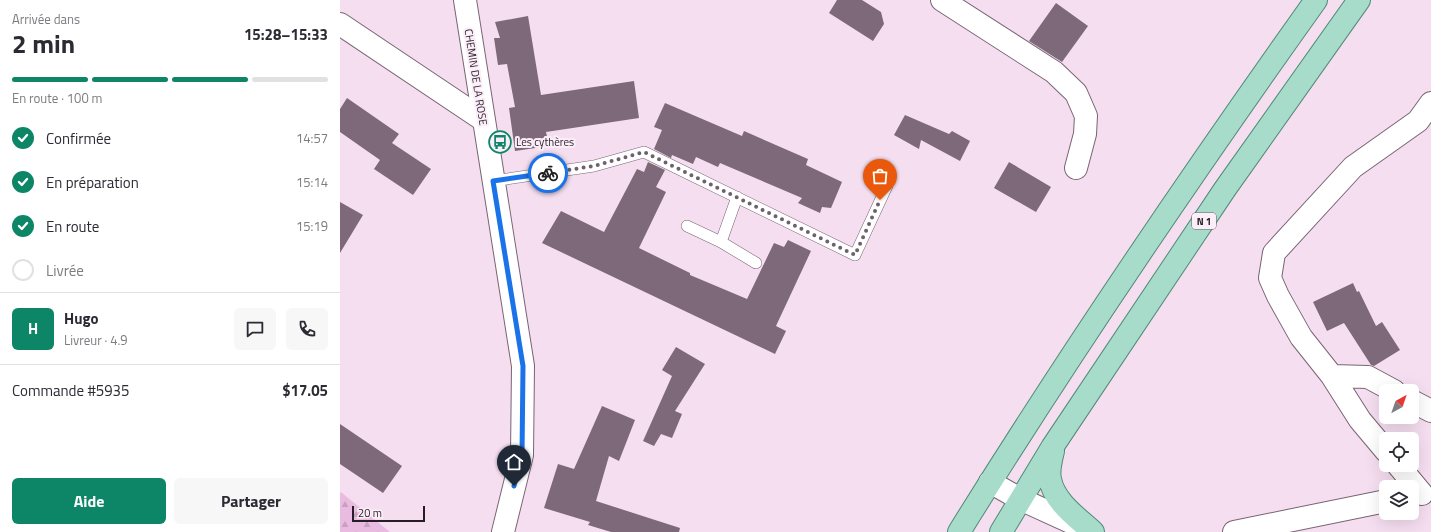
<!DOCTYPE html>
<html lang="fr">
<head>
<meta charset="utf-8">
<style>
  :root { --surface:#fff; --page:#f7f7f7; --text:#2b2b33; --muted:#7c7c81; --line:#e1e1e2; --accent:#0c8667 }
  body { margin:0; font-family:"Titillium Web",sans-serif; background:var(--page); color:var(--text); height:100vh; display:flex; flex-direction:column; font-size:15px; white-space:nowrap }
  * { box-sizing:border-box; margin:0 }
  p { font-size:13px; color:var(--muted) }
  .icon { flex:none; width:22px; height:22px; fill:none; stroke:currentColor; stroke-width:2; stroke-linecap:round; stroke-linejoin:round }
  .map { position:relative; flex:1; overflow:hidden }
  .side { display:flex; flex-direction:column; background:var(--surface); width:340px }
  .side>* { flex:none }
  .needle { width:26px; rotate:40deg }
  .fabs { position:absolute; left:1039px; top:384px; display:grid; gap:8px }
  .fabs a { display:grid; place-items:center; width:40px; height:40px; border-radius:6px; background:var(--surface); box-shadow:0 4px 16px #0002; font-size:20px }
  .scale { position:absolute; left:12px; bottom:10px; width:73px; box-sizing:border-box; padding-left:4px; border:2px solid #261e24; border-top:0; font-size:11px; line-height:14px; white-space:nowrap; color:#261e24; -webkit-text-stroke:3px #fceef9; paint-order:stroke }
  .pin { position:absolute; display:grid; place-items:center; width:34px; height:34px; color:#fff; margin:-41px -17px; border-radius:50% 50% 50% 0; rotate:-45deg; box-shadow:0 0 4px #0007 }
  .pin .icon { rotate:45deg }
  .courier { position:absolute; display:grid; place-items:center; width:40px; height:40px; margin:-20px; border:3px solid #1a73e8; border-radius:50%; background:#fff; color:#222; box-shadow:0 1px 5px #0007 }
  .head em { font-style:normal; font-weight:700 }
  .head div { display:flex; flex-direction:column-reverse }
  .head { display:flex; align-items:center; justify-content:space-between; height:68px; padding:0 12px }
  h1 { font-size:26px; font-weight:700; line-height:30px }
  .bar { display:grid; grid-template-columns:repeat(4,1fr); gap:6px 4px; align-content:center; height:48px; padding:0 12px }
  .bar i { height:5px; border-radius:3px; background:var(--line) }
  .bar .current { background:var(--accent) }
  .bar p { grid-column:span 4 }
  .line { display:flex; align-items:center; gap:10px; padding:0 12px; border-top:1px solid var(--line) }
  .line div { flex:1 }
  .round { display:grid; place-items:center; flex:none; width:42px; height:42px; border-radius:6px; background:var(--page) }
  ol { padding:0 12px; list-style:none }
  li { display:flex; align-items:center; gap:12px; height:44px }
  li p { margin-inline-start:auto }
  li .icon { padding:4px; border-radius:50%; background:var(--accent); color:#fff; stroke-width:4 }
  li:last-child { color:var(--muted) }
  li i { width:22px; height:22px; border:2px solid var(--line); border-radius:50% }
  .cta { display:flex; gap:8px; margin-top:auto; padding:8px 12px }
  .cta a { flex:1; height:46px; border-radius:6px; background:var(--accent); color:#fff; font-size:16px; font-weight:700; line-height:46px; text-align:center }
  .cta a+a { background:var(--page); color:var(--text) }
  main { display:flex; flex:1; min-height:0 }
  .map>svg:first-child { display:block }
  .forest { fill:url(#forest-firs) }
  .building { fill:#7d6979 }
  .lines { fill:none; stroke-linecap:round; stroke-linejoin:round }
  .service-casing { stroke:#786574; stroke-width:12 }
  .minor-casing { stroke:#786574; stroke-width:24 }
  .secondary-casing { stroke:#786574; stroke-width:24 }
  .primary-casing { stroke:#528a78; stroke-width:24 }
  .service { stroke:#fff; stroke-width:11 }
  .minor { stroke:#fff; stroke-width:22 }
  .secondary { stroke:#fff; stroke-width:22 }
  .primary { stroke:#a6dcc9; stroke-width:22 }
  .done { stroke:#6e616b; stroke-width:4; stroke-dasharray:0 7.2 }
  .route { stroke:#1a73e8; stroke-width:5 }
  .labels { text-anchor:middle; stroke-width:4; stroke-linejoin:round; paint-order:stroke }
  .shield { fill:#fceef9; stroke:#665c64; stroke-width:1 }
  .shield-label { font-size:10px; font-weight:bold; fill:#261e24 }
  .street-label { font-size:11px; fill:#261e24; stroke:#fceef9 }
  .poi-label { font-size:11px; fill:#261e24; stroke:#fceef9; text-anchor:start }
</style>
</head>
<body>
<main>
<section class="side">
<div class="head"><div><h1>2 min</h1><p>Arrivée dans</p></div><em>15:28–15:33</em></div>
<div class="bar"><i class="current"></i><i class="current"></i><i class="current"></i><i></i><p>En route · 100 m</p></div>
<ol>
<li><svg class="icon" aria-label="check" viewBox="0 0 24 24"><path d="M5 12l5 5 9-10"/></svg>Confirmée<p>14:57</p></li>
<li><svg class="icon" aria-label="check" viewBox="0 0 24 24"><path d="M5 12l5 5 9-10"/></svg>En préparation<p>15:14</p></li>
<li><svg class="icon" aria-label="check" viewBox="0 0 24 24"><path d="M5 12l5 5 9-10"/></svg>En route<p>15:19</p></li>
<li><i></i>Livrée</li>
</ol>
<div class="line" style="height:72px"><b class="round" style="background:var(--accent);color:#fff">H</b><div><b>Hugo</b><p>Livreur · 4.9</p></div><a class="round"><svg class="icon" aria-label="chat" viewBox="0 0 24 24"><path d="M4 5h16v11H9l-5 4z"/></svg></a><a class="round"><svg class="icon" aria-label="phone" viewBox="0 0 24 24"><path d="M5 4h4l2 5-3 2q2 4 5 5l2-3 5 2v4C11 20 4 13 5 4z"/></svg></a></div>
<div class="line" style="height:52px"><div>Commande #5935</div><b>$17.05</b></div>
<div class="cta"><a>Aide</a><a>Partager</a></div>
</section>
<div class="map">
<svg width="1091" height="532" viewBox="0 0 1091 532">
  <defs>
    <pattern id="forest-firs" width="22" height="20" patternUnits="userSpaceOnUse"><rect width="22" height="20" fill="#eabbe1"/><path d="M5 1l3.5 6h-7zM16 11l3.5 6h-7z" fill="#c9a0c1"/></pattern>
  </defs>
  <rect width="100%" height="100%" fill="#f5def0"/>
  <!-- forest -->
  <path class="forest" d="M 0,492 L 2,493 L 50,532 L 0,532 Z"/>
  <!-- building -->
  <path class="building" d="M 497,0 L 522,0 L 541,12 L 544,24 L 533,41 L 489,13 Z
    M 716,3 L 748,26 L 722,62 L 689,41 Z
    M 188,16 L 201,95 L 294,81 L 299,118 L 206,132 L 209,146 L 175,151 L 169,108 L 175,107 L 167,64 L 158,65 L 154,38 L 160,38 L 155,22 Z
    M 7,98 L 59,134 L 52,143 L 91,169 L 73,195 L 34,169 L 40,160 L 0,132 L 0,109 Z
    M 325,103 L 402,136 L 404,131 L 468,159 L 466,165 L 502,182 L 491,208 L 482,207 L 480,213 L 458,203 L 462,198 L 380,163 L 378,167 L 356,157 L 353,164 L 332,155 L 331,158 L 314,149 L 322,130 L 314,127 Z
    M 565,115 L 609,134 L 612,131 L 630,141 L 620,161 L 581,140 L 579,149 L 554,135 Z
    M 308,162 L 325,170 L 316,187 L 326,192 L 299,248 L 350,273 L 350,275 L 407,299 L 434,243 L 444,247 L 448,240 L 471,251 L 436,326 L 446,331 L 435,354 L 202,243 L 221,211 L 264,232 L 297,169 L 304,172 Z
    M 669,162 L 711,187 L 696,212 L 654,188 Z
    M 0,202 L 23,215 L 0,253 Z
    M 1013,283 L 1017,292 L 1019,291 L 1036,326 L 1042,322 L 1060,350 L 1034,366 L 1031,365 L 1004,323 L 987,331 L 973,302 Z
    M 336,347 L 365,364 L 335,411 L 342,414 L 332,438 L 321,434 L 314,446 L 303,441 L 332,376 L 322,370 Z
    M 262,406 L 295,420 L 279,461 L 269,456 L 256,501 L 340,528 L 339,532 L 271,532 L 248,525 L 250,522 L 204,508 L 218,464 L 234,469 Z
    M 0,424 L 62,466 L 43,493 L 0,464 Z"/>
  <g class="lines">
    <!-- service casing -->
    <g class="service-casing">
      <path id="service" d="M 153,181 L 254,166 L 304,152 L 515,255 L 547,186
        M 347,226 L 381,242 L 416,263
        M 381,242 L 397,197"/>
    </g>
    <!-- minor casing -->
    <g class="minor-casing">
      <path id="minor" d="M 602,0 L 714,72 L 736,93 L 746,116 L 745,134 L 736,168
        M 0,24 L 142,119
        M 992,376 L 961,337 L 938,296 L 930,278 L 934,253 L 1013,167 L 1078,121 L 1091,103
        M 1072,401 L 1091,411
        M 1046,451 L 1020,420 L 992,376 L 1028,377 L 1054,391
        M 1058,465 L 1082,494
        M 650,482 L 680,499 L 748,530
        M 894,532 L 1046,501"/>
    </g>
    <!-- secondary casing -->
    <g class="secondary-casing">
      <path id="secondary" d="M 125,0 L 183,366 L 182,455 L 163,532"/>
    </g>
    <!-- primary casing -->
    <g class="primary-casing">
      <path id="primary" d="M 713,451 C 711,460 708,470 710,479 C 714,502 738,518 753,532
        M 619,532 C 732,350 852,174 976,0
        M 661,532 L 713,446 L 885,189 L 1019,0"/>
    </g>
    <!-- service -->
    <use href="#service" class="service"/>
    <!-- minor -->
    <use href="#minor" class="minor"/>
    <!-- secondary -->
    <use href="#secondary" class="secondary"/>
    <!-- primary -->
    <use href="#primary" class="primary"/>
  </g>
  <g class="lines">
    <!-- done -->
    <path class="done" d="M 208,173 L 254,166 L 304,152 L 515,255 L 540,200"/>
    <!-- route -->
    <path class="route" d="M 174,486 L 182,455 L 183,366 L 153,181 L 208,173"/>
  </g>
  <!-- icons -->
  <defs>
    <g id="bus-ring" transform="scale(1.15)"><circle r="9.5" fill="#fceef9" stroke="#0c8667" stroke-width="1.5"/><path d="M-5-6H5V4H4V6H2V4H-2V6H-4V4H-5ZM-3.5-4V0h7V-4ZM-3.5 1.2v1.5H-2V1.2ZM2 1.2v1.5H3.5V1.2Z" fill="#0c8667"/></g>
  </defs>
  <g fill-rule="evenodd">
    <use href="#bus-ring" x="160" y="142"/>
  </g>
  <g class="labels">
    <!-- shield labels -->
    <rect class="shield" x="852" y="213" width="24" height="16" rx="3"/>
    <g class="shield-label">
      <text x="864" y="225">N 1</text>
    </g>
    <!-- street labels -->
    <g class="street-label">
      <text transform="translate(136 77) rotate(81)" y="4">CHEMIN DE LA ROSE</text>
    </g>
    <!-- poi labels -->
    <g class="poi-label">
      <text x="176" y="146">Les cythères</text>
    </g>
  </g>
</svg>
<div class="fabs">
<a><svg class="needle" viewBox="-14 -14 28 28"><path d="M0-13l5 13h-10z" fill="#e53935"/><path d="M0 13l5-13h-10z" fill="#7c7c81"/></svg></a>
<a><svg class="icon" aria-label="locate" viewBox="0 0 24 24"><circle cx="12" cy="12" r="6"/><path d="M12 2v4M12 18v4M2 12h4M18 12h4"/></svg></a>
<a><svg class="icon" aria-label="layers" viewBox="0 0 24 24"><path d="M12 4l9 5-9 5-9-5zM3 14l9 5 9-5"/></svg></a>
</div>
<div class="scale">20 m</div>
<div class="pin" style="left:540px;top:200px;background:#ea580c"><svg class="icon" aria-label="bag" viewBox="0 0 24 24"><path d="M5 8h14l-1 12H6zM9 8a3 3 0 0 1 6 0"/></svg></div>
<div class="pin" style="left:174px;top:486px;background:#1f2937"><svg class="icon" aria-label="home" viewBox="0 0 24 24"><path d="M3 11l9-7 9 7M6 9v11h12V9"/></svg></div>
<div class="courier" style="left:208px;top:173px"><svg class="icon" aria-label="bike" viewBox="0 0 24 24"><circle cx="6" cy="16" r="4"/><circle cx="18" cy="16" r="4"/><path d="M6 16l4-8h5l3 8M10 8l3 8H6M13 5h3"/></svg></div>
</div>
</main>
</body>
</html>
